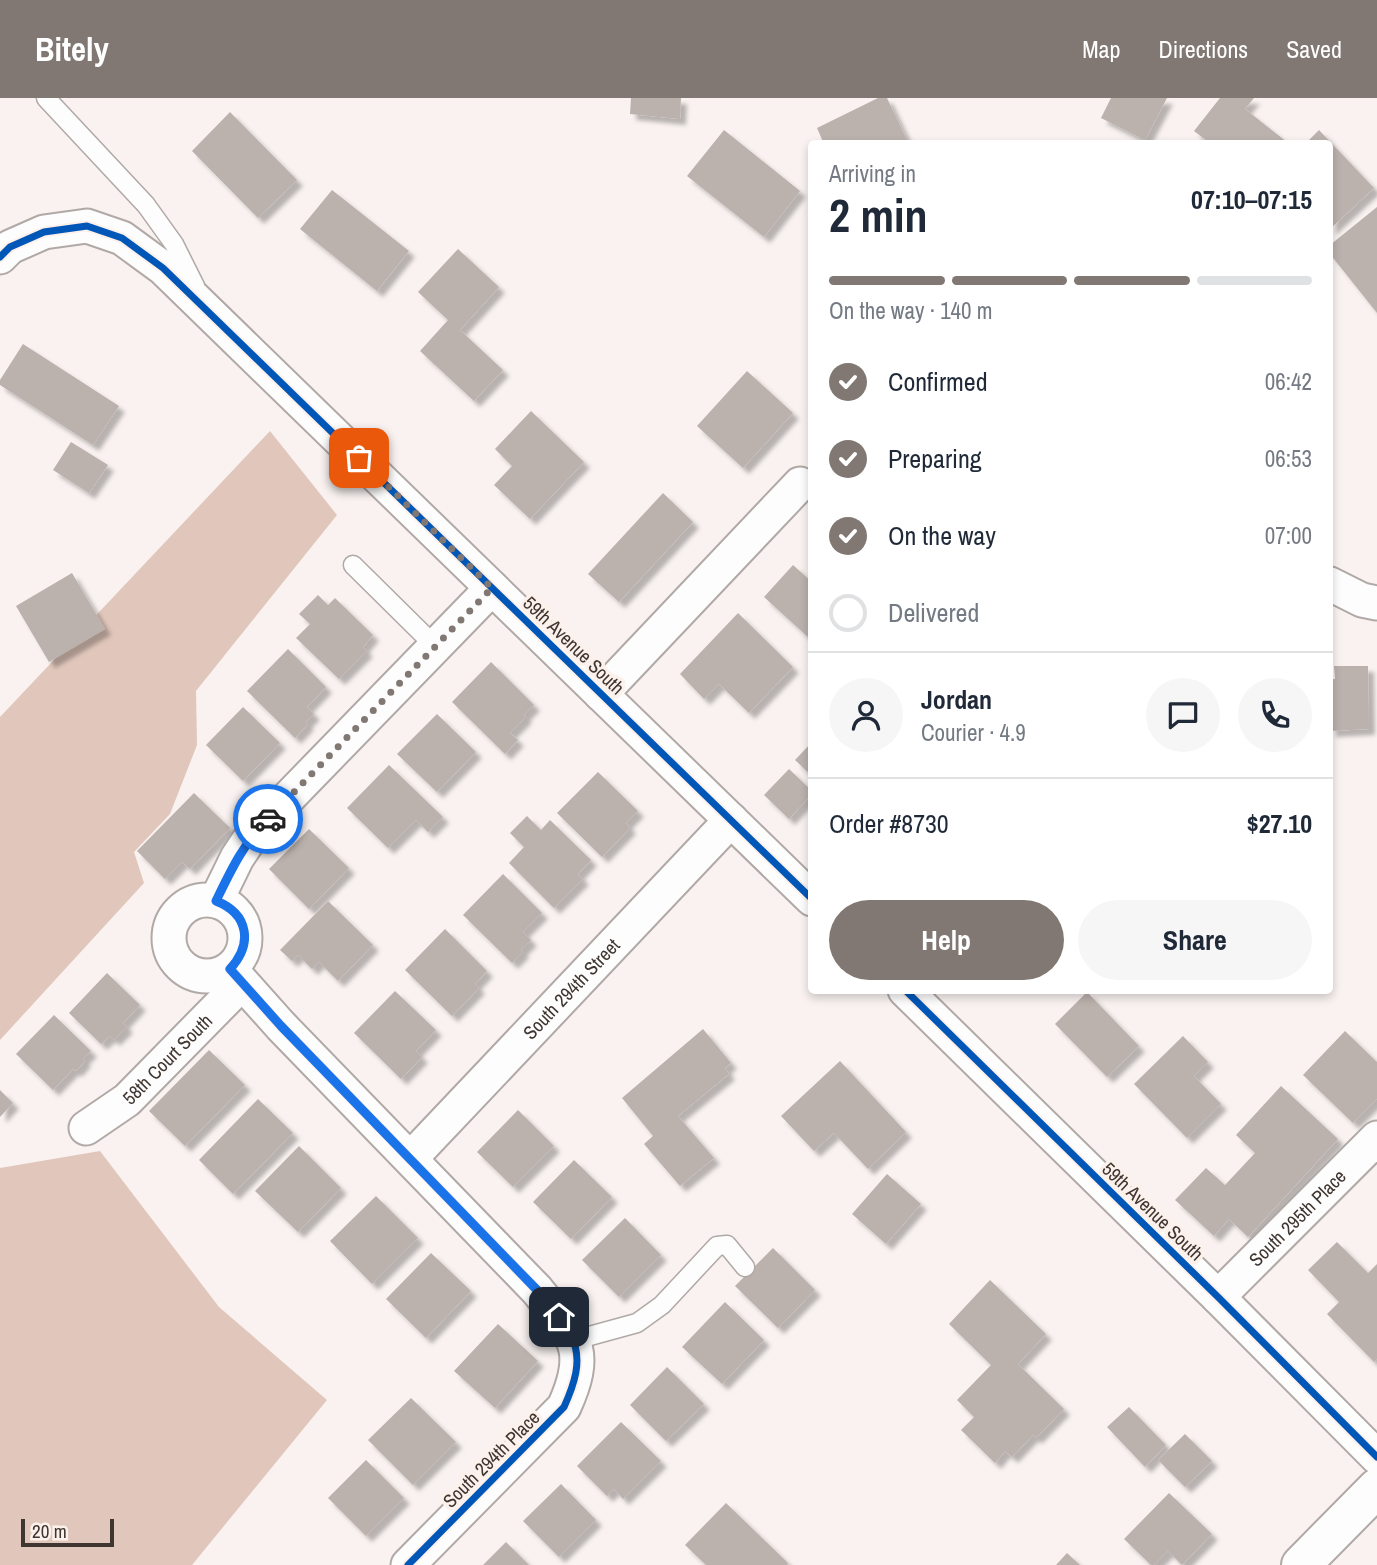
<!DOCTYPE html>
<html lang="en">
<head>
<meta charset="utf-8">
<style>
  :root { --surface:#fff; --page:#f6f6f7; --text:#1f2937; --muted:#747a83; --line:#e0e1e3; --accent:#817874 }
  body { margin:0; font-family:"Archivo Narrow",sans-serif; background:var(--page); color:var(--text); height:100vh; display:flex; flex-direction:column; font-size:26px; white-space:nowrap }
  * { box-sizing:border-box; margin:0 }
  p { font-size:23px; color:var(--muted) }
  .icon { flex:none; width:38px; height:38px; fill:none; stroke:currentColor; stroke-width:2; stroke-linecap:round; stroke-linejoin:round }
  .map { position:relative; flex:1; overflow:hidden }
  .sheet { position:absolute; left:808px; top:42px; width:525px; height:854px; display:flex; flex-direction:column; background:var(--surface); border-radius:7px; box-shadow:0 4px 10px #0003 }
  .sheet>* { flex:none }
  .scale { position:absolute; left:21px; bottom:18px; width:93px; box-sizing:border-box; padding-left:7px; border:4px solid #403631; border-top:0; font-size:19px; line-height:24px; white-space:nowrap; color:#403631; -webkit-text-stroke:5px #fdf1ec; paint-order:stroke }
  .pin { position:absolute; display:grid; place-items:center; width:60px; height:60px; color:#fff; margin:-30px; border-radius:14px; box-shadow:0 4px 10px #0006 }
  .courier { position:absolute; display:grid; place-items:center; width:70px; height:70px; margin:-35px; border:5px solid #1a73e8; border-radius:50%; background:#fff; color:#222; box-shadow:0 2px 9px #0007 }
  .summary em { font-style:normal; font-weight:700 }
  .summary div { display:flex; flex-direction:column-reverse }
  .summary { display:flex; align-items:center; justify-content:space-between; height:119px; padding:0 21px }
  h1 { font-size:46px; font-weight:700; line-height:52px }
  .bar { display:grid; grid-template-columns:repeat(4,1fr); gap:10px 7px; align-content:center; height:84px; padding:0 21px }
  .bar i { height:9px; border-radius:5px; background:var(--line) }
  .bar .selected { background:var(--accent) }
  .bar p { grid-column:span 4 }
  .line { display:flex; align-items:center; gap:18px; padding:0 21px; border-top:2px solid var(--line) }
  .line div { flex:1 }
  .round { display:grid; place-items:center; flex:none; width:74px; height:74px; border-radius:37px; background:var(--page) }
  ol { padding:0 21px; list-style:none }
  li { display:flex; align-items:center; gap:21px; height:77px }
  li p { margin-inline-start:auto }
  li .icon { padding:7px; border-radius:50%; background:var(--accent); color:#fff; stroke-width:4 }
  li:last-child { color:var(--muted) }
  li i { width:38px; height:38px; border:4px solid var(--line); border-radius:50% }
  .cta { display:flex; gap:14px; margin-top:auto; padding:14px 21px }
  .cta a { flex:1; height:80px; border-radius:42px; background:var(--accent); color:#fff; font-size:28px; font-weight:700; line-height:80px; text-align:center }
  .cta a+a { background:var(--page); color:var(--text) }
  header { display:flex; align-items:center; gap:42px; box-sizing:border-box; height:98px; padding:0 35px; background:var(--accent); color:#fff }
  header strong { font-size:33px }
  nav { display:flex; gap:38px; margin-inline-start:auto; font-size:24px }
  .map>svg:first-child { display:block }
  .forest { fill:#e1c7bb }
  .building { fill:#bbb1ad; filter:url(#shadow) }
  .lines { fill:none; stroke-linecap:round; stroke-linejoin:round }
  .lane-casing { stroke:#b0a9a6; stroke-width:21 }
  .street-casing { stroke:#b0a9a6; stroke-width:37 }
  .secondary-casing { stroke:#b0a9a6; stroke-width:42 }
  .lane { stroke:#fefdfd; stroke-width:18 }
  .street { stroke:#fefdfd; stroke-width:33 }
  .secondary { stroke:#fefdfd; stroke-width:38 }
  .cycleway-casing { stroke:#fdf1ec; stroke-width:11 }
  .cycleway { stroke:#0057b8; stroke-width:7 }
  .done { stroke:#817874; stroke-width:7; stroke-dasharray:0 12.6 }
  .route { stroke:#1a73e8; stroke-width:9 }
  .labels { text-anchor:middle; stroke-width:7; stroke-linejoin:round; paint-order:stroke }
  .street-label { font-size:19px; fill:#403631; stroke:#fdf1ec }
</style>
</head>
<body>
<header>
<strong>Bitely</strong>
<nav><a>Map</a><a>Directions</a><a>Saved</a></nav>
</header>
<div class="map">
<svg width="1377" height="1467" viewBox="0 0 1377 1467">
  <defs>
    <filter id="shadow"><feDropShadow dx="6" dy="6" stdDeviation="2" flood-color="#0004"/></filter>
  </defs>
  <rect width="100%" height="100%" fill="#f9f2f0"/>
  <!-- forest -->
  <path class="forest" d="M 270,333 L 337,417 L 196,593 L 197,647 L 170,716 L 134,754 L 144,785 L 0,942 L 0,619 Z
    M 100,1053 L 219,1209 L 327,1302 L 192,1467 L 0,1467 L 0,1070 Z"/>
  <!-- building -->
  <path class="building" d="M 631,0 L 681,0 L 680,21 L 630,16 Z
    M 878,0 L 887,0 L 907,42 L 899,46 L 824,46 L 817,30 Z
    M 1111,0 L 1167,0 L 1145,42 L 1101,20 Z
    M 1220,0 L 1254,0 L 1245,11 L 1287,44 L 1286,46 L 1211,46 L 1194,33 Z
    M 230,14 L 297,82 L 258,120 L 192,53 Z
    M 724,32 L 800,93 L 764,139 L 687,78 Z
    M 1319,32 L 1374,90 L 1330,131 L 1330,46 L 1305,46 Z
    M 332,92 L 409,153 L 377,193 L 300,131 Z
    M 1377,109 L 1377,215 L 1330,156 L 1330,147 Z
    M 458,151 L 499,189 L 460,232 L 503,272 L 474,303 L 420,253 L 448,222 L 418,194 Z
    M 23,246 L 119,308 L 93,347 L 0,287 L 0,282 Z
    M 747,273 L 793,315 L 743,370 L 697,328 Z
    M 531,313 L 584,364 L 530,421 L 494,387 L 512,368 L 495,351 Z
    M 71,344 L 108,367 L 89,395 L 53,372 Z
    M 663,395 L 693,424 L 619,504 L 588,476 Z
    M 793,467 L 812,484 L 812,534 L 808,539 L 764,499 Z
    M 72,475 L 105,531 L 49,564 L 16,508 Z
    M 318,497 L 328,507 L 335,500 L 373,537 L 363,549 L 367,553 L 339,581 L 296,540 L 310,526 L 299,516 Z
    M 738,515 L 793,569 L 749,615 L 719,586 L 704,601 L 680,576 Z
    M 288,551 L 326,589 L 307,609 L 314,616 L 306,624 L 308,626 L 295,640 L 247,593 Z
    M 491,564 L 534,607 L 524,617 L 526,619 L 510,635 L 518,642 L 505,656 L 452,604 Z
    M 1334,568 L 1368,568 L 1369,631 L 1330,633 L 1330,581 L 1335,581 Z
    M 243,609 L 280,645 L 243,683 L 206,647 Z
    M 437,616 L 476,654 L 437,694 L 397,656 Z
    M 812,644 L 812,678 L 795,662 Z
    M 389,667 L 443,719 L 428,734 L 416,722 L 388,750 L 347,710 Z
    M 789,671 L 812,693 L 812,698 L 811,697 L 789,721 L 764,697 Z
    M 598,674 L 638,713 L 626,725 L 630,730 L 602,759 L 557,715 Z
    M 194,695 L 230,730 L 190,771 L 182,764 L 165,781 L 137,753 Z
    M 527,718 L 541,732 L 550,722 L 591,762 L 578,776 L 583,781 L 554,810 L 509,765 L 524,749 L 510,735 Z
    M 309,731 L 349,770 L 309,811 L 269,771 Z
    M 503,776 L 542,815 L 523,834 L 531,842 L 521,852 L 523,854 L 512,865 L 463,817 Z
    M 328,803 L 373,847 L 338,883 L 319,864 L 312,871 L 298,857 L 292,863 L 280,852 Z
    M 445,831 L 487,873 L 475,886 L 479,890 L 452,918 L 405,872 Z
    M 107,875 L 140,907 L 123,925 L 127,929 L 114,942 L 110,938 L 101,946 L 69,915 Z
    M 395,893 L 436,932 L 416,953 L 422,959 L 401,981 L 354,935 Z
    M 1087,894 L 1139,948 L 1107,979 L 1055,926 Z
    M 54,917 L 91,953 L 83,961 L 85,963 L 76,973 L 73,971 L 53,992 L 16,956 Z
    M 703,931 L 731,965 L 725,970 L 729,976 L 678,1018 L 714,1060 L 680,1088 L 644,1046 L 653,1038 L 622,1000 Z
    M 1345,933 L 1377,964 L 1377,1001 L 1353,1025 L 1303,977 Z
    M 1183,938 L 1208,964 L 1194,978 L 1221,1006 L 1187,1040 L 1134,986 Z
    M 209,952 L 245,987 L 185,1048 L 149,1013 Z
    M 840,963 L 906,1034 L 868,1071 L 834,1035 L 814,1053 L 781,1018 Z
    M 1281,988 L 1338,1041 L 1248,1139 L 1229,1121 L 1214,1138 L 1175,1102 L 1206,1070 L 1225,1087 L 1255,1055 L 1236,1037 Z
    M 0,992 L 13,1005 L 0,1019 Z
    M 258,1001 L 293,1035 L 233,1096 L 199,1062 Z
    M 518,1012 L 554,1048 L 513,1089 L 477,1054 Z
    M 299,1048 L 341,1090 L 298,1134 L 255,1093 Z
    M 574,1062 L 612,1099 L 571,1141 L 533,1104 Z
    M 887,1076 L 921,1106 L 886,1146 L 852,1116 Z
    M 376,1098 L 418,1140 L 372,1186 L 330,1143 Z
    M 625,1120 L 661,1157 L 619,1199 L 582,1162 Z
    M 1337,1144 L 1368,1175 L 1377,1166 L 1377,1261 L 1374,1264 L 1327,1216 L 1339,1204 L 1308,1172 Z
    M 773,1150 L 815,1192 L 778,1230 L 735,1188 Z
    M 431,1155 L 471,1193 L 426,1240 L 386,1201 Z
    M 990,1182 L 1046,1236 L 1018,1266 L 1064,1311 L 1036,1340 L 1033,1337 L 1012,1359 L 1005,1353 L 995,1365 L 961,1332 L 974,1319 L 957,1302 L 991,1267 L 949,1226 Z
    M 725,1204 L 764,1242 L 722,1286 L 682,1249 Z
    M 498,1226 L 538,1263 L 495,1310 L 454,1273 Z
    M 667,1269 L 704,1306 L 666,1343 L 630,1307 Z
    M 411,1300 L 456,1344 L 413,1387 L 368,1342 Z
    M 1129,1309 L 1166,1347 L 1145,1369 L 1107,1329 Z
    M 621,1324 L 661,1363 L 623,1401 L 614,1391 L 607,1398 L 577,1368 Z
    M 1185,1336 L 1212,1363 L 1185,1389 L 1158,1362 Z
    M 366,1362 L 404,1400 L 366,1438 L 328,1400 Z
    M 561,1386 L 596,1422 L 559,1459 L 523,1423 Z
    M 1169,1395 L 1212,1436 L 1182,1467 L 1168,1453 L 1154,1467 L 1151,1467 L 1124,1441 Z
    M 726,1405 L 788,1465 L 787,1467 L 706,1467 L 685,1447 Z
    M 506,1444 L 529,1467 L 483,1467 Z
    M 1067,1455 L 1080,1467 L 1056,1467 Z"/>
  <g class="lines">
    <!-- lane casing -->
    <g class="lane-casing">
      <path id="lane" d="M 46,0 L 146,107 L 174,146 L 195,188
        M 353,467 L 435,548
        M 575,1242 L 637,1225 L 662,1207 L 717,1148 L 727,1147 L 745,1169"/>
    </g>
    <!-- street casing -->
    <g class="street-casing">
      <g id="street">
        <path d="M 0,159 L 10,149 L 44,134 L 87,128 L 122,140 L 163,170 L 812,801"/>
        <path d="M 1330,486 L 1362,502 L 1377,505"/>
        <path d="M 601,596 L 800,386"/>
        <circle cx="207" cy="840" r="38"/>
        <path d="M 216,803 L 237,760 L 253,736 L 492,490"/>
        <path d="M 230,871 L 281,928 L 537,1192 C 573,1237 591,1250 564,1309 L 408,1467"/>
        <path d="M 905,892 L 1218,1199 L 1377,1359"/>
        <path id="s1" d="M 86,1030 L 127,1002 L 242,885"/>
        <path id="s2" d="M 411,1060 L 731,722"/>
        <path id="s3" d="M 1218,1199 L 1377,1040"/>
      </g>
    </g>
    <!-- secondary casing -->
    <g class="secondary-casing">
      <path id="secondary" d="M 1301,1467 L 1377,1390"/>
    </g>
    <!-- lane -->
    <use href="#lane" class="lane"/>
    <!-- street -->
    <use href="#street" class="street"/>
    <!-- secondary -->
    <use href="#secondary" class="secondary"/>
    <!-- cycleway casing -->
    <g class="cycleway-casing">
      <path id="cycleway" d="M 0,159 L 10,149 L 44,134 L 87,128 L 122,140 L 163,170 L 812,801
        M 230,871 L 281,928 L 537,1192 C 573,1237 591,1250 564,1309 L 408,1467
        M 905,892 L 1218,1199 L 1377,1359"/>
    </g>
    <!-- cycleway -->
    <use href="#cycleway" class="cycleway"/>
  </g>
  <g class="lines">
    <!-- done -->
    <path class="done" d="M 268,721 L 492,490 L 359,360"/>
    <!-- route -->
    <path class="route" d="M 268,721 C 243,746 231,772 216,803 C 249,816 253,846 230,871 L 281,928 L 537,1192 L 559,1219"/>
  </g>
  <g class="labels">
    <!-- street labels -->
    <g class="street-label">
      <text transform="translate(574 547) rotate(44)" y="7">59th Avenue South</text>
      <text dy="7" stroke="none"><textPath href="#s2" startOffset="233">South 294th Street</textPath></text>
      <text dy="7" stroke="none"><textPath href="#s1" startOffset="107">58th Court South</textPath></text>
      <text transform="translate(1153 1113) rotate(44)" y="7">59th Avenue South</text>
      <text dy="7" stroke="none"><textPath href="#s3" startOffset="112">South 295th Place</textPath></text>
      <text transform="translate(491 1361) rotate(-45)" y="7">South 294th Place</text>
    </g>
  </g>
</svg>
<div class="scale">20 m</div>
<div class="pin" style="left:359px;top:360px;background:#ea580c"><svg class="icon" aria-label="bag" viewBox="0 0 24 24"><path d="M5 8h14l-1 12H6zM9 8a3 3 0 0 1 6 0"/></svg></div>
<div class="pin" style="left:559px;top:1219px;background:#1f2937"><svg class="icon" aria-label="home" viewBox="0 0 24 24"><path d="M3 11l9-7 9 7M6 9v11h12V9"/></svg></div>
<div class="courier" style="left:268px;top:721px"><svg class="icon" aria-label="car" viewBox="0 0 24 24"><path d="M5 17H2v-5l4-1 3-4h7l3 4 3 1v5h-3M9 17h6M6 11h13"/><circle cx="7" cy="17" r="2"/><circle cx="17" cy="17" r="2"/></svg></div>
<section class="sheet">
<div class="summary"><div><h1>2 min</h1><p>Arriving in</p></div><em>07:10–07:15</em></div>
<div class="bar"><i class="selected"></i><i class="selected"></i><i class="selected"></i><i></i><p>On the way · 140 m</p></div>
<ol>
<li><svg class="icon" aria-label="check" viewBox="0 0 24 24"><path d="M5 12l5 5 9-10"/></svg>Confirmed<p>06:42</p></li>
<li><svg class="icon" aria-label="check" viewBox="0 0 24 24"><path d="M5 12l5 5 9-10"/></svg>Preparing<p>06:53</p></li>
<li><svg class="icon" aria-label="check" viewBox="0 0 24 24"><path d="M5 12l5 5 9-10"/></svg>On the way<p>07:00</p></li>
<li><i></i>Delivered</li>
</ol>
<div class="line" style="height:126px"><a class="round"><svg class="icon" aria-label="person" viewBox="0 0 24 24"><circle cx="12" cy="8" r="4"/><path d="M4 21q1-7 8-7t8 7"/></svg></a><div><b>Jordan</b><p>Courier · 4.9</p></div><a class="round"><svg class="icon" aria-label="chat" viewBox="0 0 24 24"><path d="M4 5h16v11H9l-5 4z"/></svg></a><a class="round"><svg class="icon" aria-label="phone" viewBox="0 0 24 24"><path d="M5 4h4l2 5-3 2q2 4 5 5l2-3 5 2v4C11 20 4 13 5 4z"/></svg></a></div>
<div class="line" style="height:91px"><div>Order #8730</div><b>$27.10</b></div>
<div class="cta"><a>Help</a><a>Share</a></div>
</section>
</div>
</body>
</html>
